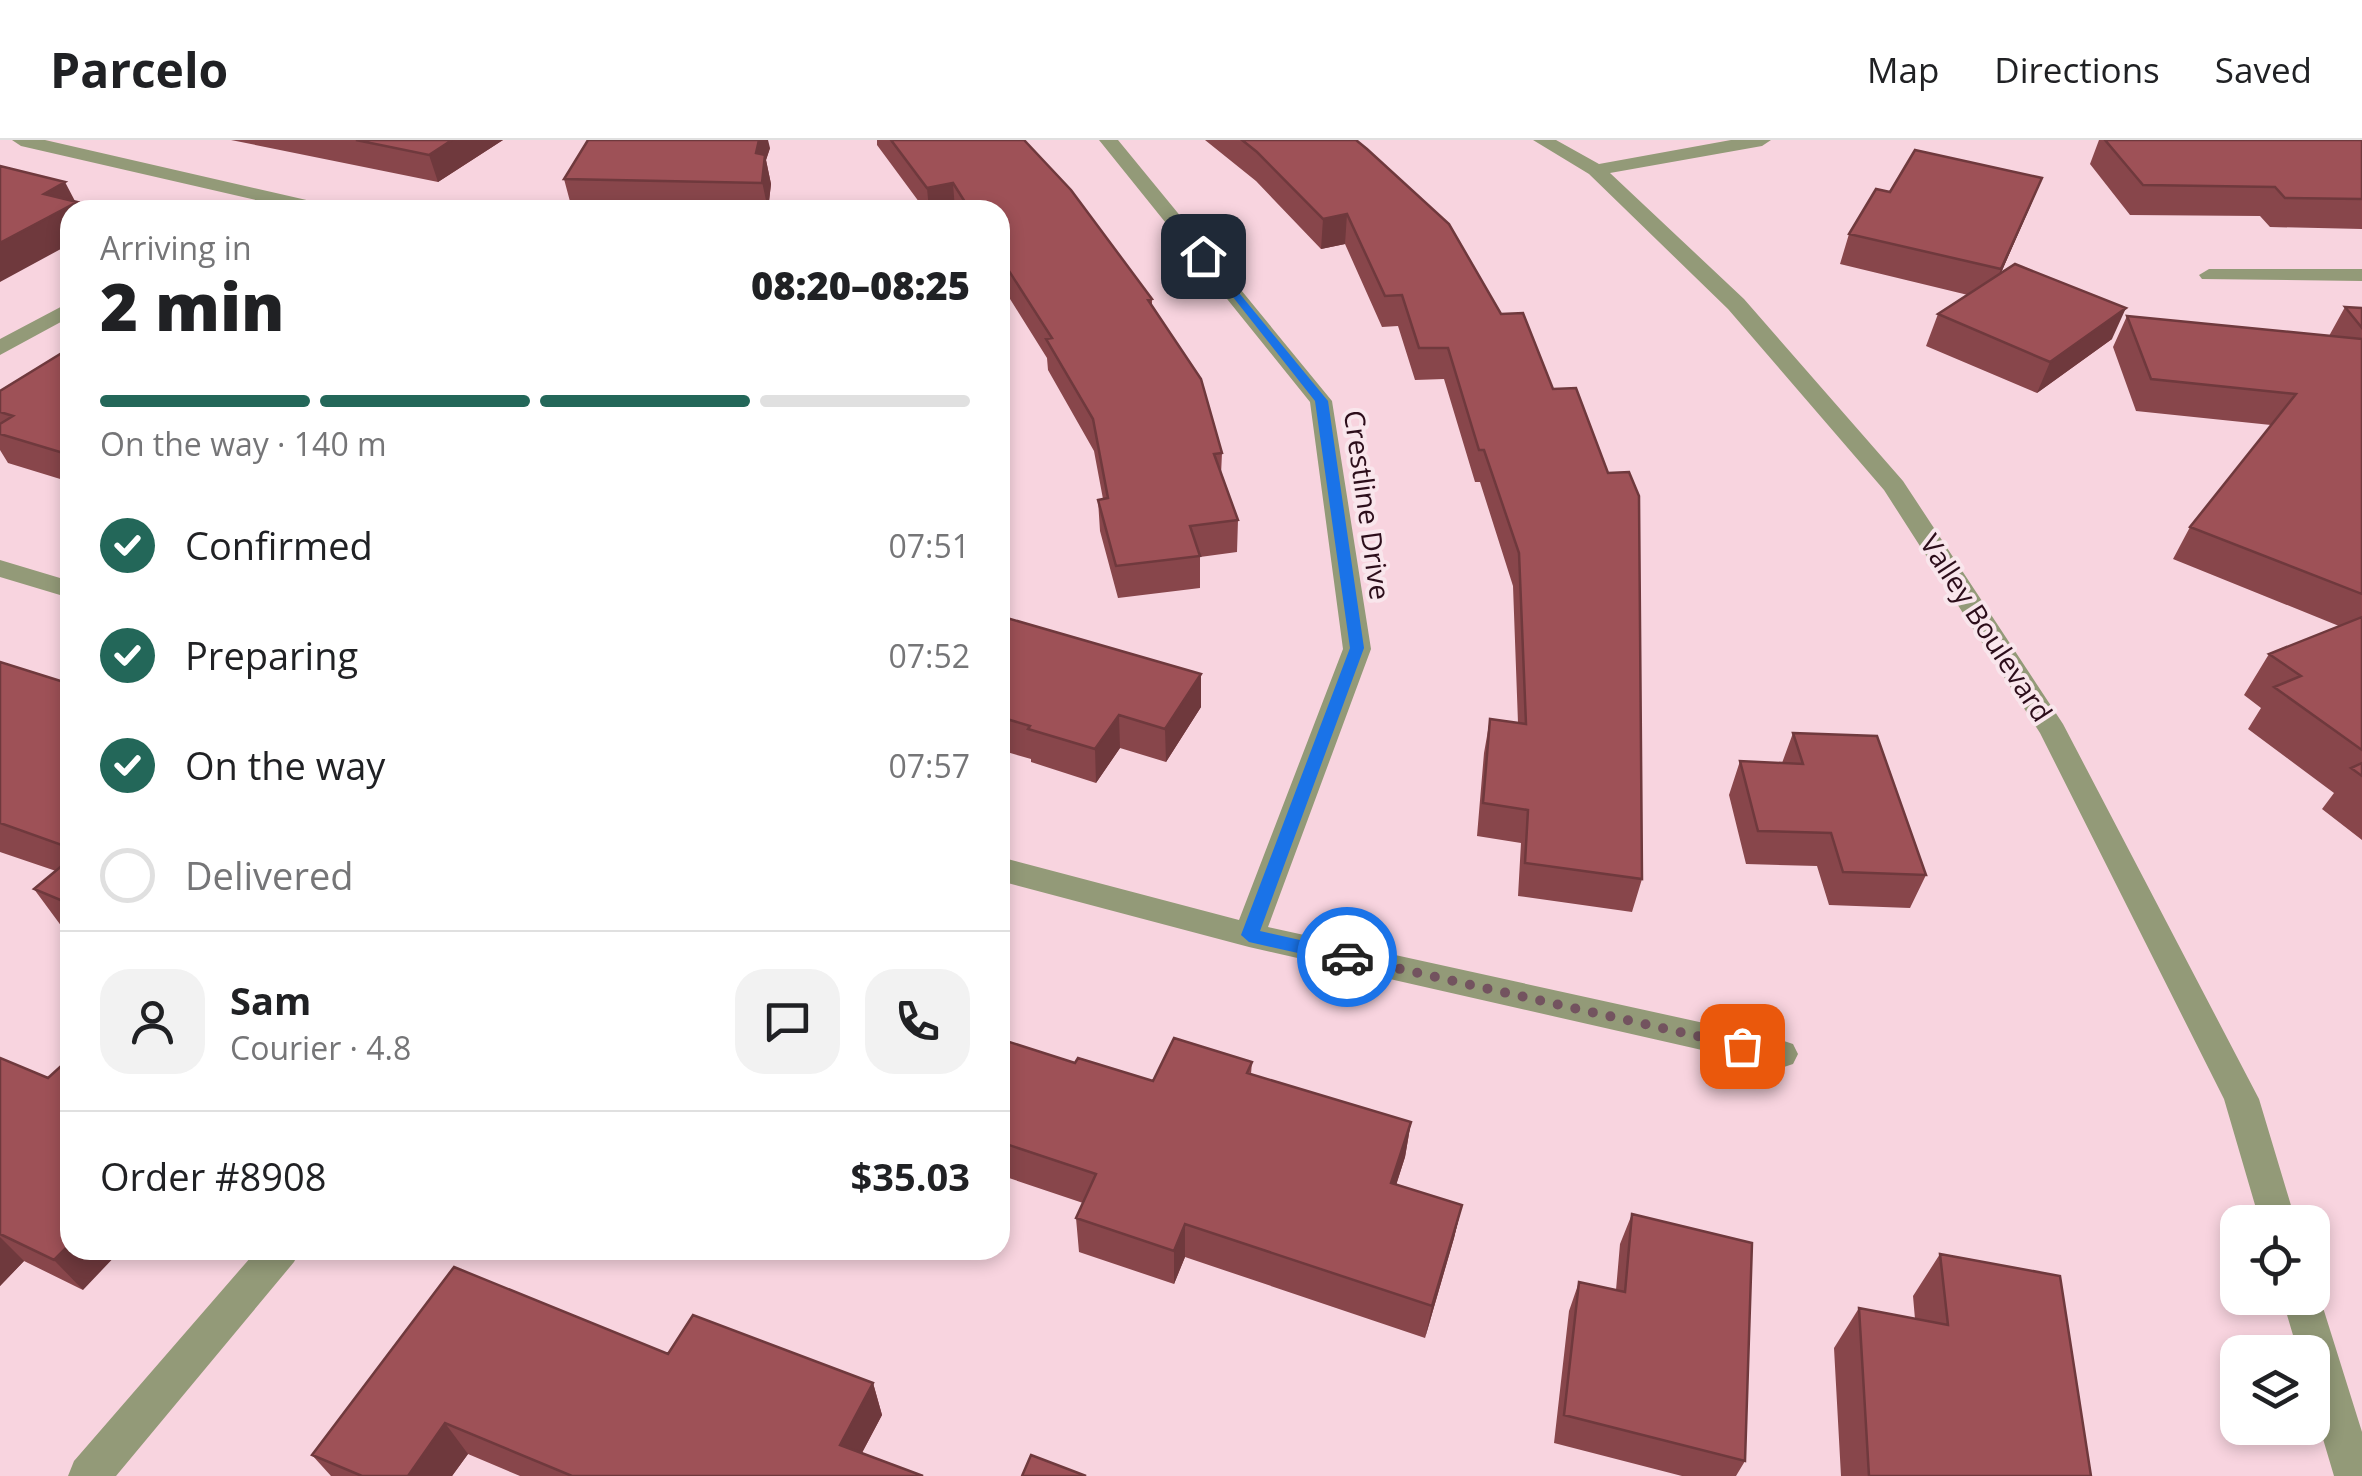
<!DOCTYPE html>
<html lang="en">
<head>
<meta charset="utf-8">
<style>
  :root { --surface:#fff; --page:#f2f2f2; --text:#202124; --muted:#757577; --line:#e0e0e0; --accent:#236759 }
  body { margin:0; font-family:"Open Sans",sans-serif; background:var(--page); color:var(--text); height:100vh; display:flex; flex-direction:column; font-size:38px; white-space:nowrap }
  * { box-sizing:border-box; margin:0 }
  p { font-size:32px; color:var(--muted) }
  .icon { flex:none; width:55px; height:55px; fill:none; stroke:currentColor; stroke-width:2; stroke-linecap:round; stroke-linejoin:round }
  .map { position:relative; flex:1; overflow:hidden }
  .details { position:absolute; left:60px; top:60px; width:950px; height:1060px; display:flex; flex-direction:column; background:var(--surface); border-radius:30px; box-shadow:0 5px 15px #0003 }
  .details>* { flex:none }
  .tools { position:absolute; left:2220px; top:1065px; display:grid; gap:20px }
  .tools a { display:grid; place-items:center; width:110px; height:110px; border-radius:20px; background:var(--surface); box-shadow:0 5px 15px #0003; font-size:50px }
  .pin { position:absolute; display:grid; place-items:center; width:85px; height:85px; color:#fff; margin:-42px; border-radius:20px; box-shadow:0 5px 15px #0006 }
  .courier { position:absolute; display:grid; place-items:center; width:100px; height:100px; margin:-50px; border:8px solid #1a73e8; border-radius:50%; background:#fff; color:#222; box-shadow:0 2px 12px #0007 }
  .head em { font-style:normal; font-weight:800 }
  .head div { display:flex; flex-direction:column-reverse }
  .head { display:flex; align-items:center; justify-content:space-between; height:170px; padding:0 40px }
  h1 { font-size:65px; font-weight:800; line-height:75px }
  .bar { display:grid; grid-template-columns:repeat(4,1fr); gap:15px 10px; align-content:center; height:120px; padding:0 40px }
  .bar i { height:12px; border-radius:8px; background:var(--line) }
  .bar .selected { background:var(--accent) }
  .bar p { grid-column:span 4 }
  .line { display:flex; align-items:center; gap:25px; padding:0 40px; border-top:2px solid var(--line) }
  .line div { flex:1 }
  .round { display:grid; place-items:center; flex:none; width:105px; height:105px; border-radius:30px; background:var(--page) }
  ol { padding:0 40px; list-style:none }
  li { display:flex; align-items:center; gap:30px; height:110px }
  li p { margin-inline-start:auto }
  li .icon { padding:10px; border-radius:50%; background:var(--accent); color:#fff; stroke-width:4 }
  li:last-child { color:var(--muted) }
  li i { width:55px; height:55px; border:5px solid var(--line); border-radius:50% }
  header { display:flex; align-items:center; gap:60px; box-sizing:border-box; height:140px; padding:0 50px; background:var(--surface); border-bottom:2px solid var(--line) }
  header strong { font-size:48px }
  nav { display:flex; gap:55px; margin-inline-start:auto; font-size:35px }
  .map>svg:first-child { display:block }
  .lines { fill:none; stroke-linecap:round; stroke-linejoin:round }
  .minor { fill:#939a78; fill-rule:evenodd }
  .wall { fill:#88464b }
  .shaded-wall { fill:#6f393d }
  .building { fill:#9e5157; stroke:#6f393d; stroke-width:2.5 }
  .route { fill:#1a73e8 }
  .done { stroke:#73535f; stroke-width:10; stroke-dasharray:0 18 }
  .labels { text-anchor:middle; stroke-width:8; stroke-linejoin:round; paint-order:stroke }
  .street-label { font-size:28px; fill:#2c0d1a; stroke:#f9e6ec }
</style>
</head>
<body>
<header>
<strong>Parcelo</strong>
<nav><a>Map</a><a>Directions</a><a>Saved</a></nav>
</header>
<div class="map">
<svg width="2362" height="1336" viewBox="0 0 2362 1336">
  <rect width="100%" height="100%" fill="#f8d4df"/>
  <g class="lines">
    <!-- minor -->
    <path class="minor" d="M 12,0 L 45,0 L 324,64 L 334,70 L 299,70 L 21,6 Z
      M 1099,0 L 1118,0 L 1332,261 L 1371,509 L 1268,787 L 1781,900 L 1793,904 L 1798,914 L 1793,924 L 1781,928 L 1249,807 L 1000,741 L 1000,717 L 1239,780 L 1343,509 L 1310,262 Z
      M 1533,0 L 1556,0 L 1599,24 L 1731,0 L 1771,0 L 1762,6 L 1610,33 L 1744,159 L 1903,341 L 2063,584 L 2259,959 L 2296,1082 L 2260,1082 L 2224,959 L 2040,593 L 1884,350 L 1728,169 L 1589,34 Z
      M 2209,129 L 2362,129 L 2362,141 L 2202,139 L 2199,135 Z
      M 70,162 L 70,177 L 0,215 L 0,199 Z
      M 0,420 L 70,441 L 70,458 L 0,437 Z
      M 257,1110 L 300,1110 L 294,1122 L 116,1336 L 68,1336 L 74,1321 Z
      M 2312,1145 L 2320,1158 L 2362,1292 L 2362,1336 L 2334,1336 L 2312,1262 L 2312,1212 L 2298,1212 L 2282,1158 L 2312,1158 Z"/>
  </g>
  <!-- wall -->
  <path class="wall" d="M 231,0 L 503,0 L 438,42 Z
    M 877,0 L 1024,0 L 1152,159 L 1152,166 L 1222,313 L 1221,335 L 1238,380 L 1237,412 L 1200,417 L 1200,448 L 1118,458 L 1100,391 L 1098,360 L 1103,359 L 1094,311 L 1048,230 L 1047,218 L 1000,143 L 1000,70 L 925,70 L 877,5 Z
    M 1205,0 L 1356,0 L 1449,84 L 1642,739 L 1632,772 L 1518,756 L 1521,703 L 1477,696 L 1484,613 L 1490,579 L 1518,583 L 1513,446 L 1480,342 L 1475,342 L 1444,239 L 1415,240 L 1398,186 L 1382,187 L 1345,104 L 1321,109 L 1256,41 Z
    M 2099,0 L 2362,0 L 2362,89 L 2270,87 L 2260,76 L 2130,75 L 2090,24 Z
    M 770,8 L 766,20 L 771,44 L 768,70 L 572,69 L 564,39 Z
    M 2042,38 L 2001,133 L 2112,199 L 2037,253 L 1926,206 L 1938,174 L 1968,155 L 1840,124 L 1849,94 L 1890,52 Z
    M 2345,167 L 2362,168 L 2362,700 L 2322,669 L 2334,653 L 2248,589 L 2261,568 L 2244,555 L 2269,514 L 2339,486 L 2173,419 L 2190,387 L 2271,285 L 2136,271 L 2113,207 L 2127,176 L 2329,196 Z
    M 70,208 L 70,342 L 8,323 L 0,310 L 0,251 Z
    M 1000,476 L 1201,567 L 1166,622 L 1120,608 L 1096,643 L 1031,622 L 1031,619 L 1000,610 Z
    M 0,522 L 70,544 L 70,790 L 62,787 L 34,749 L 56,731 L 0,712 Z
    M 1793,593 L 1926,735 L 1910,768 L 1829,765 L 1817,726 L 1746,724 L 1729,655 L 1740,621 L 1782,623 Z
    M 1000,899 L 1075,923 L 1153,941 L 1252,922 L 1251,934 L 1411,982 L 1405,1017 L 1396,1045 L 1462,1065 L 1454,1098 L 1425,1198 L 1185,1117 L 1174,1144 L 1079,1112 L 1076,1078 L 1083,1063 L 1000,1035 Z
    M 0,918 L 83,1150 L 24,1121 L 0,1146 Z
    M 1632,1074 L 1745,1321 L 1736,1336 L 1682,1336 L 1554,1303 L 1569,1171 L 1579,1142 L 1616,1150 L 1620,1104 Z
    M 1940,1114 L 2091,1336 L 1841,1336 L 1834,1208 L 1859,1168 L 1915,1179 L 1913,1156 Z
    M 668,1214 L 873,1243 L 882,1275 L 862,1313 L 923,1336 L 520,1336 L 468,1314 L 452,1336 L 331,1336 L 312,1315 Z"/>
  <!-- shaded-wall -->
  <path class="shaded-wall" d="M 452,0 L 503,0 L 438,42 L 429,15 Z
    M 759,0 L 768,0 L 770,8 L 766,20 L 771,44 L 768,70 L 756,13 Z
    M 2042,38 L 2030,67 L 1989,160 L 2001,129 Z
    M 65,42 L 76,63 L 77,62 L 81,70 L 70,70 L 70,104 L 0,142 L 0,103 L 44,54 Z
    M 953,43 L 955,70 L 929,70 L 927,48 Z
    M 1347,74 L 1345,104 L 1321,109 L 1323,79 Z
    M 2126,168 L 2112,199 L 2037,253 L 2050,222 Z
    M 1201,534 L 1201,567 L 1166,622 L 1165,589 Z
    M 1119,575 L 1120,608 L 1096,643 L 1095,609 Z
    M 1411,982 L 1405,1017 L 1386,1077 L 1391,1043 Z
    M 1462,1065 L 1454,1098 L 1425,1198 L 1432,1166 Z
    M 1185,1084 L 1185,1117 L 1174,1144 L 1174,1111 Z
    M 0,1097 L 24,1121 L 0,1146 Z
    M 70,1104 L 70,1110 L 121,1110 L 83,1150 L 54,1120 Z
    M 873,1243 L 882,1275 L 850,1335 L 840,1305 Z
    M 445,1283 L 468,1314 L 452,1336 L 408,1336 Z"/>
  <!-- building -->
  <path class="building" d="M 356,0 L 452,0 L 429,15 Z
    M 588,0 L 759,0 L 756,13 L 765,15 L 762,43 L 564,39 Z
    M 891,0 L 1024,0 L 1071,50 L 1152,159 L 1148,160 L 1201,239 L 1222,313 L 1214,314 L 1238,380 L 1190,386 L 1200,416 L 1116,426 L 1098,360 L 1108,358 L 1093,279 L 1046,199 L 1052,198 L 1000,117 L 1000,70 L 970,70 L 953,43 L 927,48 Z
    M 1242,0 L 1356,0 L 1367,9 L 1449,84 L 1501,174 L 1523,173 L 1553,249 L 1576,248 L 1608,333 L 1629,332 L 1639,356 L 1642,739 L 1525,723 L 1528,670 L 1483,663 L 1490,579 L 1526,584 L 1519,413 L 1484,310 L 1479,310 L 1448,208 L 1419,208 L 1402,155 L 1385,156 L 1347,74 L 1323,79 L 1257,12 Z
    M 2105,0 L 2362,0 L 2362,59 L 2285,58 L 2275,47 L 2143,45 Z
    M 1915,10 L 2042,38 L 2001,129 L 1849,94 L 1876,49 L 1890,52 Z
    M 0,26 L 65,42 L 44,54 L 77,62 L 0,103 Z
    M 2015,124 L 2126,168 L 2050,222 L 1938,174 Z
    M 2345,167 L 2362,168 L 2362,188 Z
    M 2127,176 L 2362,199 L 2362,454 L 2190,387 L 2296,254 L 2151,239 Z
    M 70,208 L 70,315 L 0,294 L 0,284 L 13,276 L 0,272 L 0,251 Z
    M 1000,476 L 1201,534 L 1165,589 L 1119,575 L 1095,609 L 1028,589 L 1030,586 L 1000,577 Z
    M 2362,477 L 2362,610 L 2274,547 L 2301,536 L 2269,514 Z
    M 0,522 L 70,544 L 70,708 L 0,683 Z
    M 1793,593 L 1877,596 L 1926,735 L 1843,732 L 1831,693 L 1758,691 L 1740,621 L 1803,624 Z
    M 2362,623 L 2362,636 L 2351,628 Z
    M 70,719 L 70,764 L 34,749 Z
    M 1174,898 L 1252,922 L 1247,933 L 1411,982 L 1391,1043 L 1462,1065 L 1432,1166 L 1185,1084 L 1174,1111 L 1076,1078 L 1096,1034 L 1000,1002 L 1000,899 L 1075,923 L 1078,918 L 1153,941 Z
    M 0,918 L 48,938 L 60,927 L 70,932 L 70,1104 L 54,1120 L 0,1094 Z
    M 1632,1074 L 1752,1103 L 1745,1321 L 1564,1275 L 1579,1142 L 1625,1152 Z
    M 1940,1114 L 2060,1136 L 2091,1336 L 1869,1336 L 1859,1168 L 1948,1185 Z
    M 454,1127 L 668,1214 L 693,1175 L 873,1243 L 840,1305 L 923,1336 L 572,1336 L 445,1283 L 408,1336 L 362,1336 L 312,1315 Z
    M 1031,1315 L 1086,1336 L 1022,1336 Z"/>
  <!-- route -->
  <path class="route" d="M 1199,114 L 1207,114 L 1328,261 L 1364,508 L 1260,791 L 1353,812 L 1353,822 L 1347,824 L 1249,802 L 1241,795 L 1350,508 L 1315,261 Z"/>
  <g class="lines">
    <!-- done -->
    <path class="done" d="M 1347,817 L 1742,906"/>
  </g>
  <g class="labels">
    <!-- street labels -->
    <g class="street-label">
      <text transform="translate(1367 365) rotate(82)" y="10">Crestline Drive</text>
      <text transform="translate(1986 488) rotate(57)" y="10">Valley Boulevard</text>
    </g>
  </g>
</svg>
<div class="tools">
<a><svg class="icon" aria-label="locate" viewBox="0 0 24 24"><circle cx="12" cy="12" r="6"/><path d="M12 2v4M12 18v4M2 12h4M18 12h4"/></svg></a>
<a><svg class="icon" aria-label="layers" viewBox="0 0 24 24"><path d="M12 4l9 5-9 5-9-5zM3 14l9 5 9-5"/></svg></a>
</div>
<div class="pin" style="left:1742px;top:906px;background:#ea580c"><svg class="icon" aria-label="bag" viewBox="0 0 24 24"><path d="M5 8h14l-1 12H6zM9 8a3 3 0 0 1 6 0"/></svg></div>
<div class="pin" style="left:1203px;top:116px;background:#1f2937"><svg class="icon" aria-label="home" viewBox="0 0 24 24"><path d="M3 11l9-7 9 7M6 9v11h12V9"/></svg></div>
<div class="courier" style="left:1347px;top:817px"><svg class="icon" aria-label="car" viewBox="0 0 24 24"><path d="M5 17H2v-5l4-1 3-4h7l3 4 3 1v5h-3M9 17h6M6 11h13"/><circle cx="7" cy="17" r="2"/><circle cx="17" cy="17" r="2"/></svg></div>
<section class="details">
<div class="head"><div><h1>2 min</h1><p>Arriving in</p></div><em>08:20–08:25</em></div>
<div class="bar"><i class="selected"></i><i class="selected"></i><i class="selected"></i><i></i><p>On the way · 140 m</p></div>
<ol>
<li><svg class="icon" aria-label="check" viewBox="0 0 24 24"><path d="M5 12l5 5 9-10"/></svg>Confirmed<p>07:51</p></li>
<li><svg class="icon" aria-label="check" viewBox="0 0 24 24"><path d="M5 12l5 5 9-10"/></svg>Preparing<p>07:52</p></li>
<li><svg class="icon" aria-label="check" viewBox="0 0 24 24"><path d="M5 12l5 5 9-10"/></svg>On the way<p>07:57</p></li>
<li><i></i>Delivered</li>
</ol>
<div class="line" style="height:180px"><a class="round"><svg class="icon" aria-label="person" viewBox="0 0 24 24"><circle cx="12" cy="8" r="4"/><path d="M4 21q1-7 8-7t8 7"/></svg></a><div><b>Sam</b><p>Courier · 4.8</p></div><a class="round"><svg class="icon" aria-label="chat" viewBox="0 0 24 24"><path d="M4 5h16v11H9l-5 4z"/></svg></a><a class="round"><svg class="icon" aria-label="phone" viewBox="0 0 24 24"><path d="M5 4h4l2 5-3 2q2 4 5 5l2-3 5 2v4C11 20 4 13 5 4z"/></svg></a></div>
<div class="line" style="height:130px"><div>Order #8908</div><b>$35.03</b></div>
</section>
</div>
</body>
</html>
